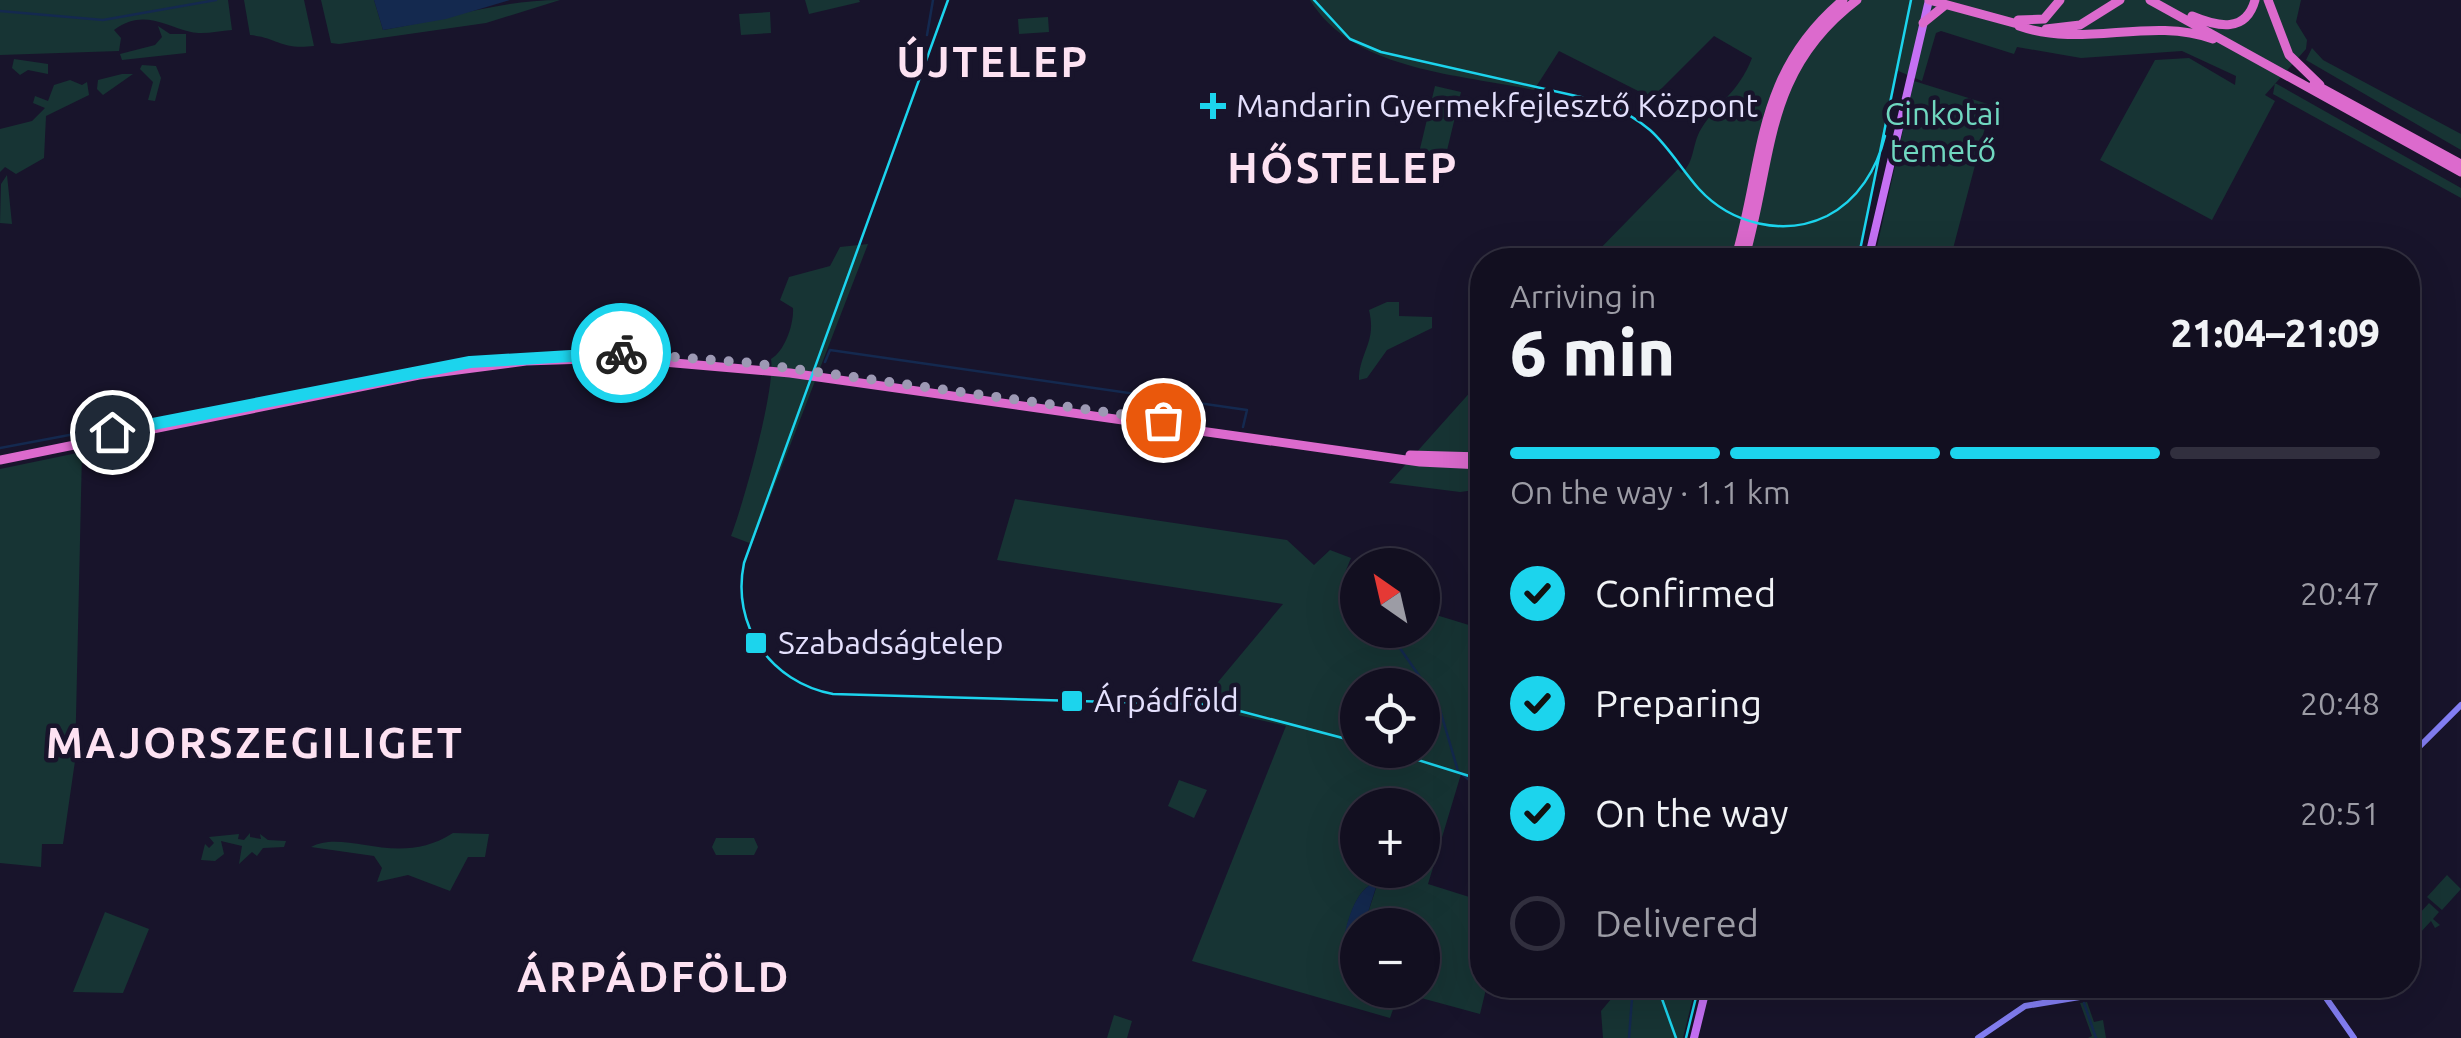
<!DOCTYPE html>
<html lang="en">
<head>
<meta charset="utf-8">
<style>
  :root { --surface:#120f20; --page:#1f1d2d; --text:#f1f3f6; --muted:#9c9ca5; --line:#312f3e; --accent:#1cd4ed }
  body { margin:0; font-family:Ubuntu,sans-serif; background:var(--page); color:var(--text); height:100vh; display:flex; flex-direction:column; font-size:38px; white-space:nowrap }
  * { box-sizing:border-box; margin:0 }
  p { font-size:32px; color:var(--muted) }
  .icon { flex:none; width:55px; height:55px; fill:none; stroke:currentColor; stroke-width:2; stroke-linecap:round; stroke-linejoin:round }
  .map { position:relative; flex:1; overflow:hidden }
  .drawer { position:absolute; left:1470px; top:248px; width:950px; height:750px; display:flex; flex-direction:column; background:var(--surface); border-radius:40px; box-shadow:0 10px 40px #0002,0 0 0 2px var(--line) }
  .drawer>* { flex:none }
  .needle { width:65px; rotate:326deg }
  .fabs { position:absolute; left:1340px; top:548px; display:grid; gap:20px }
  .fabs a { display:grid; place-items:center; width:100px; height:100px; border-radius:50%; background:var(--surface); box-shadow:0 10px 40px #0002,0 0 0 2px var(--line); font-size:50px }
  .pin { position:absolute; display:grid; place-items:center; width:85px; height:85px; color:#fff; margin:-42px; border:5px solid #fff; border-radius:50%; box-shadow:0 2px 10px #0007 }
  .courier { position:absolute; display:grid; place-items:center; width:100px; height:100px; margin:-50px; border:8px solid #1cd4ed; border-radius:50%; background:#fff; color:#222; box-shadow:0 2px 12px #0007 }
  .summary em { font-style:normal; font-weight:800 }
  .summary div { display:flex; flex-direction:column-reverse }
  .summary { display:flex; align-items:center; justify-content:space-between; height:170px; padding:0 40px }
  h1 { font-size:65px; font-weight:800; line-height:75px }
  .bar { display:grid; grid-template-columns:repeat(4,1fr); gap:15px 10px; align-content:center; height:120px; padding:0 40px }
  .bar i { height:12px; border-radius:8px; background:var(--line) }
  .bar .current { background:var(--accent) }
  .bar p { grid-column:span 4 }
  ol { padding:0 40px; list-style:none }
  li { display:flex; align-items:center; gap:30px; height:110px }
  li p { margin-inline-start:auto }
  li .icon { padding:10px; border-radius:50%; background:var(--accent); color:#111; stroke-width:4 }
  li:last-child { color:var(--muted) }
  li i { width:55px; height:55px; border:5px solid var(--line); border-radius:50% }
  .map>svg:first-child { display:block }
  .green { fill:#173434; fill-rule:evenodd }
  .water { fill:#14294f }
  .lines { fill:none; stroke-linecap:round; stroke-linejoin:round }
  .stream { stroke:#14294f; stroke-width:2.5 }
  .secondary { stroke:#847ff5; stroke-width:6 }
  .primary { stroke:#c570f4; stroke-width:8 }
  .trunk { stroke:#dc6acd; stroke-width:9 }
  .tram { stroke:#1cd4ed; stroke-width:2.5 }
  .done { stroke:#9d99b4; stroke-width:10; stroke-dasharray:0 18 }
  .route { stroke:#1cd4ed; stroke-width:12 }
  .poi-dot { fill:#1cd4ed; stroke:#18142b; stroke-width:4 }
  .labels { text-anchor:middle; stroke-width:9; stroke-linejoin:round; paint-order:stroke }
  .poi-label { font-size:32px; fill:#e4e0fd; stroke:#18142b; text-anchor:start }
  .park-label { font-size:32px; fill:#70d8c0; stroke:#18142b }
  .district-label { font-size:42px; font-weight:bold; letter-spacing:2.5px; fill:#fde2f2; stroke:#18142b }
</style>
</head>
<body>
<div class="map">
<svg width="2461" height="1038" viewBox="0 0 2461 1038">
  <rect width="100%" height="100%" fill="#18142b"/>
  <!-- green -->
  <path class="green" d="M 0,0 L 228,0 L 232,30 C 219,31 203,35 191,32 C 162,25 143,9 114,30 L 121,38 L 119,51 L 0,55 Z
    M 244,0 L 304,0 L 314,46 C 280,50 279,38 250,35 Z
    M 321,0 L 374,0 L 383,30 C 444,20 498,0 560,0 L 486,23 L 339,44 L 331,43 Z
    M 805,0 L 859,0 L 860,2 L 809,14 Z
    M 1310,0 L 2301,0 L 2296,22 L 2307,40 L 2306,49 L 2265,95 L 2275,101 L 2212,220 L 2100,160 L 2155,60 L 2189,58 L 2235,85 L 2236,76 L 2182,51 L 2081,58 L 2017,47 L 2014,54 L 1941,31 L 1936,33 L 1922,81 L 1896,70 L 1881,147 L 1872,168 L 1876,177 L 1857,260 L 1589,260 L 1678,169 L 1682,173 C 1695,161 1692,144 1701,129 C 1718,101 1738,94 1752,58 L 1714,36 L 1652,98 L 1559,51 L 1534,90 C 1459,74 1353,71 1310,0 Z
    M 770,12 L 771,33 L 741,35 L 739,14 Z
    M 1048,17 L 1049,32 L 1019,34 L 1018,19 Z
    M 158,26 L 170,34 L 186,34 L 186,53 L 122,60 L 120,54 L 155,45 L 162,37 Z
    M 2312,48 L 2323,60 L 2461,134 L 2461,150 L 2306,60 Z
    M 14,59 L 48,64 L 48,74 L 28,70 L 20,75 L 12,68 Z
    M 142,65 L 156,66 L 161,78 L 155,101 L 148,100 L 153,82 L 140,69 Z
    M 122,74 L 133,74 L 103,95 L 97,89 L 98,80 Z
    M 70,80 L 82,85 L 87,82 L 89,95 L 46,116 L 44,158 L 16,174 L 5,167 L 0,172 L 0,129 L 32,121 L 45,108 L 33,103 L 35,96 L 48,101 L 54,85 Z
    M 1914,81 L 1991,105 L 1950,260 L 1874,260 Z
    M 2275,83 L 2461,188 L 2461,198 L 2273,94 Z
    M 1435,86 L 1461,92 L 1444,163 L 1418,157 Z
    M 7,175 L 12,224 L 0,223 L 1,184 Z
    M 868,244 L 752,544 L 731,536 C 743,505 776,388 771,359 C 785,351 794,324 793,308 L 780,300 L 789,277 L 830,266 L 840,247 Z
    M 1387,302 L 1399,302 L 1399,316 L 1432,317 L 1432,328 L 1387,350 L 1367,378 L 1359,380 C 1359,352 1377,343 1369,310 Z
    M 1482,379 L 1482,489 L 1460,492 L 1389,483 Z
    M 82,452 L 75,761 L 63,844 L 42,844 L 41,867 L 0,863 L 0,469 Z
    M 1015,499 L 1287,540 L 1314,565 L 1330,550 L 1351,558 L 1340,585 L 1357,591 L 1358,630 L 1422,630 L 1423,611 L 1482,629 L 1482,783 L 1461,774 L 1428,884 L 1482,901 L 1482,985 L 1487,985 L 1480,1014 L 1399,992 L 1390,1018 L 1192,961 L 1286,726 L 1198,706 L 1283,604 L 997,560 ZM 1358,685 L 1422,685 L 1422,750 L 1358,750 ZM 1358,805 L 1422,805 L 1422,870 L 1358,870 ZM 1373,883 L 1377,885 L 1364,925 L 1422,925 L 1422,990 L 1358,990 L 1357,939 L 1341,950 C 1347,929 1351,895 1373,883 Z
    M 1179,780 L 1207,790 L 1194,818 L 1168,806 Z
    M 250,833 L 250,837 L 261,839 L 260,834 L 268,840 L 286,841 L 284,847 L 263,848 L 257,856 L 252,852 L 239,864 L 242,846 L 221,841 L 224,854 L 215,861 L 201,860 L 205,844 L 209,848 L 214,843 L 209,837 L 239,834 L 238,839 L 244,840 Z
    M 453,833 L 489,834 L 485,857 L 468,857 L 450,891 L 408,875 L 377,882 L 382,868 L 374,856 L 311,847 C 345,828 398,869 453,833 Z
    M 716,838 L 754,838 L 758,847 L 754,855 L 716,855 L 712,847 Z
    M 2447,875 L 2461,889 L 2442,910 L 2427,897 Z
    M 2429,903 L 2439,912 L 2433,919 L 2440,925 L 2435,928 L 2431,921 L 2419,934 L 2409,925 Z
    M 105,912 L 149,929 L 123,993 L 73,992 Z
    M 1623,985 L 1696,985 L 1683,1038 L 1603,1038 L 1601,1011 Z
    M 2087,1002 L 2094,1022 L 2103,1020 L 2106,1038 L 2115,1038 L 2088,1038 L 2092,1036 L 2080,1003 Z
    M 1114,1015 L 1132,1021 L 1127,1038 L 1107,1038 Z"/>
  <!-- water -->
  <path class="water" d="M 374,0 L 510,0 L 446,19 L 383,30 Z
    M 1373,883 L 1377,884 L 1364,925 L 1358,925 L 1355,950 L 1348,954 L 1341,950 C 1346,929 1351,895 1373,883 Z"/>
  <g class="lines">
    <!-- stream -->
    <path class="stream" d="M 0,11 L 103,20 L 216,0
      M 927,35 L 933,0
      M 825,362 L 830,350 L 1247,410 L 1243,427
      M 0,448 L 80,433
      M 1395,641 L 1438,703 L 1458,771 L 1482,790
      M 2084,1003 L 2096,1038
      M 1629,1038 L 1633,985"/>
    <!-- secondary -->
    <path class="secondary" d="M 2408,758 L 2461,705
      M 2317,985 L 2354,1038
      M 1978,1038 L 2025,1006 L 2152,985"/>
    <!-- primary -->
    <path class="primary" d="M 1868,260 L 1929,0
      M 1694,1038 L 1707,985"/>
    <!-- trunk -->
    <path class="trunk" d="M 1929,0 L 2025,26
      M 2150,0 L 2461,172
      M 2268,0 L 2289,55 L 2320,85
      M 2192,16 C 2218,27 2246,33 2255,0
      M 2018,20 L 2044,19 L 2060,0
      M 1923,23 L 1944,6
      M 2019,26 C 2084,49 2149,16 2213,39
      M 2046,29 L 2080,25 L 2120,0
      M 2314,84 L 2461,164
      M 1735,260 C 1765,160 1754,75 1843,0
      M 1744,260 C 1774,158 1762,72 1857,0
      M 1410,455 L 1482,457
      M 0,460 L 419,375 L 526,361 L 617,358 L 790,373 L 1420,462 L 1482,465"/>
    <!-- tram -->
    <path class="tram" d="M 948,0 L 744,563 C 731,625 770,682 833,694 L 1217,705 L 1358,742
      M 1314,0 L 1350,39 L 1381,52 L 1603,102 C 1619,109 1636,118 1650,130 C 1669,147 1682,170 1699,189 C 1731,224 1784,237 1827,216 C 1858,200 1877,169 1885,136
      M 1858,260 L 1911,0
      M 1386,750 L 1482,780
      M 1657,985 L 1676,1038
      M 1686,1038 L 1699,985"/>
  </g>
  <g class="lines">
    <!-- done -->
    <path class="done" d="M 621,353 L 752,363 L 1163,420"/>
    <!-- route -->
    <path class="route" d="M 112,432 L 470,362 L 621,353"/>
  </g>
  <!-- markers -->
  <g class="poi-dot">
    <path d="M1208 91h10v10h10v10h-10v10h-10v-10h-10v-10h10z"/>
    <rect x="744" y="631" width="24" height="24" rx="5"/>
    <rect x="1060" y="689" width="24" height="24" rx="5"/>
  </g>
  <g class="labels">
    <!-- poi labels -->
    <g class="poi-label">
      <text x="1236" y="117">Mandarin Gyermekfejlesztő Központ</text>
      <text x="778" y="654">Szabadságtelep</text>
      <text x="1094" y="712">Árpádföld</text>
    </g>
    <!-- park labels -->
    <g class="park-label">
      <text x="1943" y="125">Cinkotai<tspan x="1943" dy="37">temető</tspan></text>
    </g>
    <!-- district labels -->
    <g class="district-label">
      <text x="993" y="77">ÚJTELEP</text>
      <text x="1343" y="183">HŐSTELEP</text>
      <text x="255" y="758">MAJORSZEGILIGET</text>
      <text x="654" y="992">ÁRPÁDFÖLD</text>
    </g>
  </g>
</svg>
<div class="fabs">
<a><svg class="needle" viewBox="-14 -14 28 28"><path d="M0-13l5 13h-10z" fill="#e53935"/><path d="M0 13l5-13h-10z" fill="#9c9ca5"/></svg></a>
<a><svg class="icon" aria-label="locate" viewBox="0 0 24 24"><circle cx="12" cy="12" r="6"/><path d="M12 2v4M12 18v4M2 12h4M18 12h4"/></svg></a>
<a>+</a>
<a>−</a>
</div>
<div class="pin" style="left:1163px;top:420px;background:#ea580c"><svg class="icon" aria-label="bag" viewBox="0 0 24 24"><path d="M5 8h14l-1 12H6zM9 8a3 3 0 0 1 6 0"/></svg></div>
<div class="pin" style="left:112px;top:432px;background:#1f2937"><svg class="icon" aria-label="home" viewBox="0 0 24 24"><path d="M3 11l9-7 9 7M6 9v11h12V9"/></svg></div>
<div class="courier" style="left:621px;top:353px"><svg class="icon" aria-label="bike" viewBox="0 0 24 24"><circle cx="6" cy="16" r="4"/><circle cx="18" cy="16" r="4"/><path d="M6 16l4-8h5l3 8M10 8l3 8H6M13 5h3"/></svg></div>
<section class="drawer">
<div class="summary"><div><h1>6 min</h1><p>Arriving in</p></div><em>21:04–21:09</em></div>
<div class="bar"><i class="current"></i><i class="current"></i><i class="current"></i><i></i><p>On the way · 1.1 km</p></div>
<ol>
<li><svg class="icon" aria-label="check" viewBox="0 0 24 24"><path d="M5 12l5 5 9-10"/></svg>Confirmed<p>20:47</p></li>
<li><svg class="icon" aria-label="check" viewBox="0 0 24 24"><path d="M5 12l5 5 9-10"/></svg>Preparing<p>20:48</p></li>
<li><svg class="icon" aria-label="check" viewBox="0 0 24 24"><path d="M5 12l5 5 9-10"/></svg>On the way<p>20:51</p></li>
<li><i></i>Delivered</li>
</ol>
</section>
</div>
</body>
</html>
